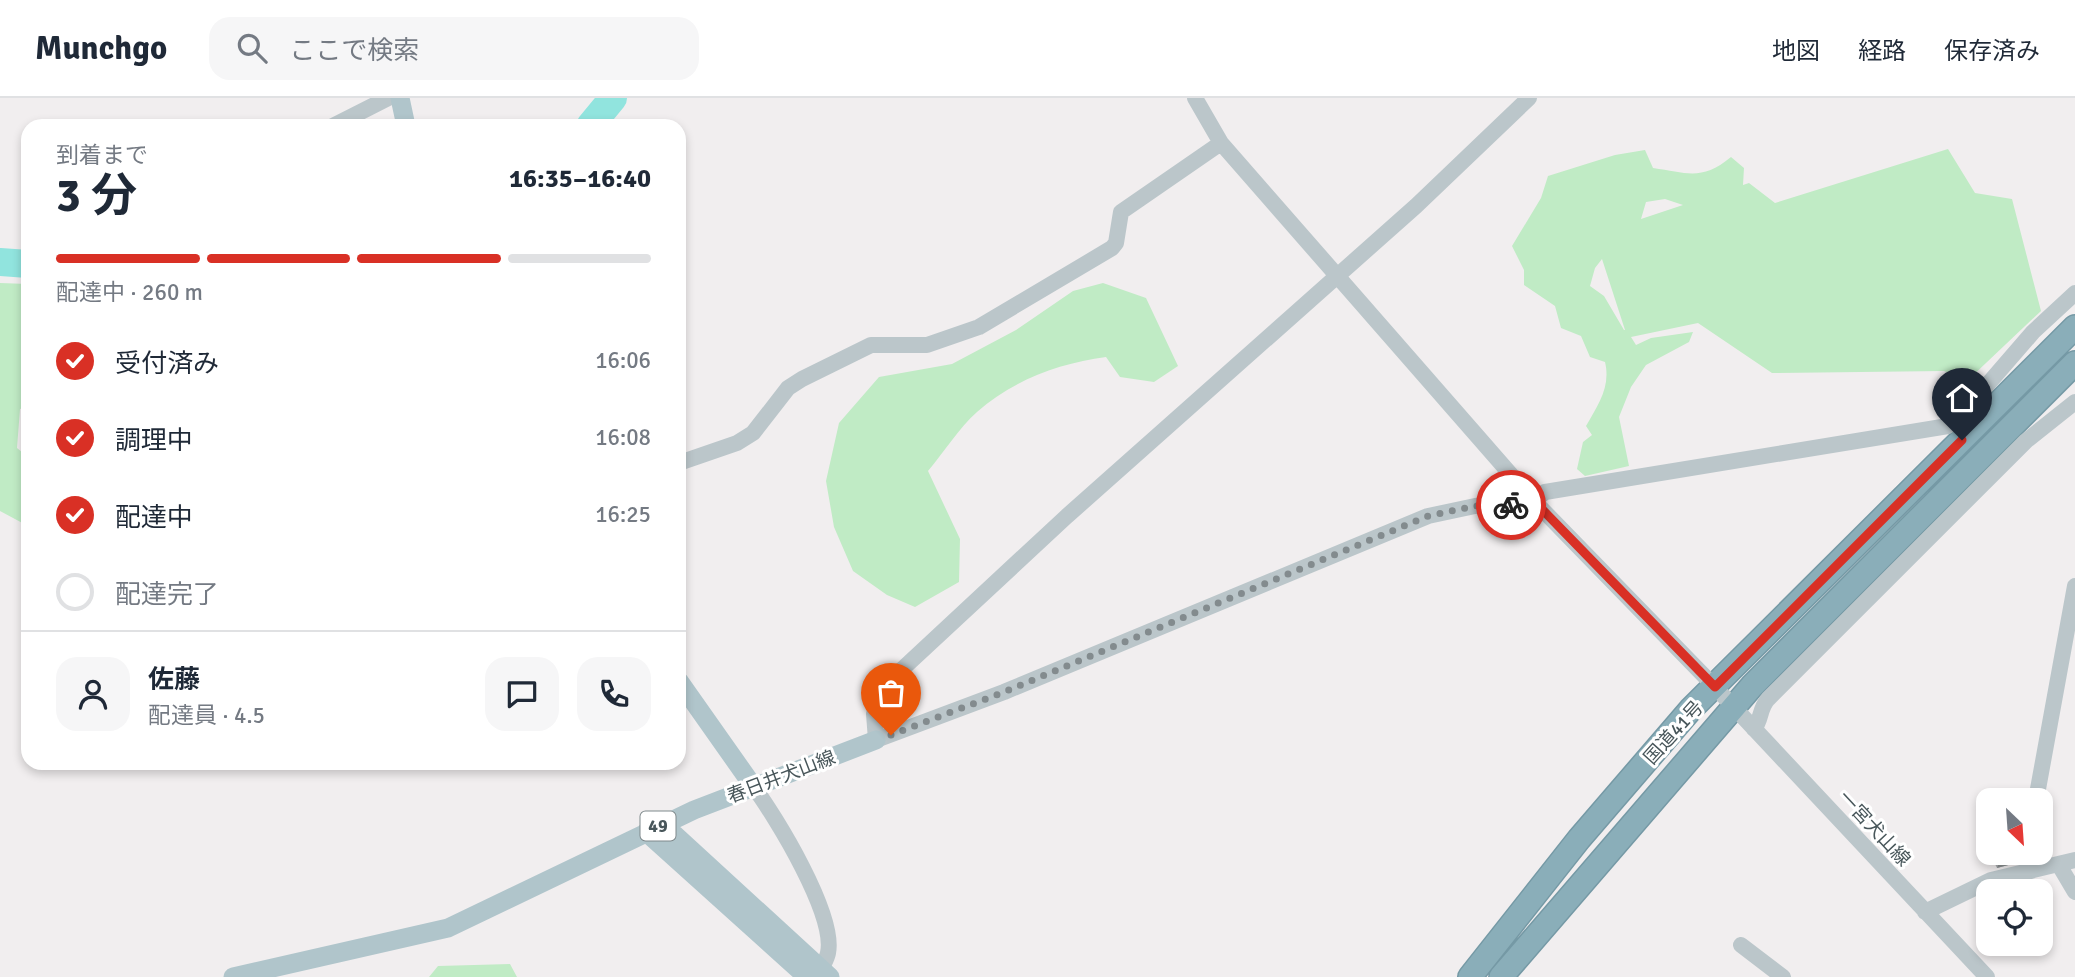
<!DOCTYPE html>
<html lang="ja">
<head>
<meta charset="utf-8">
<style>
  :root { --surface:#fff; --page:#f6f6f7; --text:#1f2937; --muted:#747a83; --line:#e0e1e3; --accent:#d93025 }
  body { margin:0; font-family:Signika,"Noto Sans JP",sans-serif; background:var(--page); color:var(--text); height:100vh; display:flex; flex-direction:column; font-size:26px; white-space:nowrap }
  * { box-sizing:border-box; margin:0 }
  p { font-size:23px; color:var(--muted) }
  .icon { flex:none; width:38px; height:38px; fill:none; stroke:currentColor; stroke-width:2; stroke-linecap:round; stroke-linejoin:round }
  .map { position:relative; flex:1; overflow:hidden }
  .drawer { position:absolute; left:21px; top:21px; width:665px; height:651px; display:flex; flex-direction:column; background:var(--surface); border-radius:21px; box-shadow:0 4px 10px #0003 }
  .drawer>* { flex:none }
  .needle { width:46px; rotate:155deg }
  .controls { position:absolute; left:1976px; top:690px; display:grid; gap:14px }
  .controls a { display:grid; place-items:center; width:77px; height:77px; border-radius:14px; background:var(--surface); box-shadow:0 4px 10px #0003; font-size:35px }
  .pin { position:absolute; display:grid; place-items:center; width:60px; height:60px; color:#fff; margin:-72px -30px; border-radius:50% 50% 50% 0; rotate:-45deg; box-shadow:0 0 7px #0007 }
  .pin .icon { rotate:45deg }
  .courier { position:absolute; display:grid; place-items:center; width:70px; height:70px; margin:-35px; border:5px solid #d93025; border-radius:50%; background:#fff; color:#222; box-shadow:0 2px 9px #0007 }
  .headline em { font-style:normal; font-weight:700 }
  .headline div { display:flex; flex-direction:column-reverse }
  .headline { display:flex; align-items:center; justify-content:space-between; height:119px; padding:0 35px }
  h1 { font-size:46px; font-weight:700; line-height:52px }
  .bar { display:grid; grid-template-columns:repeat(4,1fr); gap:10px 7px; align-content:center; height:84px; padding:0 35px }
  .bar i { height:9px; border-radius:5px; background:var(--line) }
  .bar .on { background:var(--accent) }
  .bar p { grid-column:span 4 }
  .line { display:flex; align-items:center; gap:18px; padding:0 35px; border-top:2px solid var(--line) }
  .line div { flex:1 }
  .round { display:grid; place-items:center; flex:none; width:74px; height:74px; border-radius:21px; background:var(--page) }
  ol { padding:0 35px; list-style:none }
  li { display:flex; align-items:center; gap:21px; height:77px }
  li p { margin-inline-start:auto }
  li .icon { padding:7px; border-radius:50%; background:var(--accent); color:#fff; stroke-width:4 }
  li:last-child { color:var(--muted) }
  li i { width:38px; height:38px; border:4px solid var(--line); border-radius:50% }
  header { display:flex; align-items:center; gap:42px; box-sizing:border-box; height:98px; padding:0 35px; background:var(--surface); border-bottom:2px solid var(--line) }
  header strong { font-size:33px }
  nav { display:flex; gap:38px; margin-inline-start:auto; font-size:24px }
  .search { width:490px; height:63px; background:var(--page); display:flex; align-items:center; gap:18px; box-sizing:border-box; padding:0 24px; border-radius:21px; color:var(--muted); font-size:26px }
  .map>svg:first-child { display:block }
  .green { fill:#c0ebc5; fill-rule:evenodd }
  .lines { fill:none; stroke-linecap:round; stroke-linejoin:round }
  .river { stroke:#91e4de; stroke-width:28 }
  .highway-casing { stroke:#7599a5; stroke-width:26 }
  .minor { stroke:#bbc6ca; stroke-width:16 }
  .major { stroke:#b0c5cb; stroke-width:19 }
  .highway { stroke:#8aaeb9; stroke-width:23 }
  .wall { fill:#acb0b3 }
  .shaded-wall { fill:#8c9092 }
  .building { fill:#c8cdd0; stroke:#8c9092; stroke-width:2 }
  .done { stroke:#838b8e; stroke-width:7; stroke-dasharray:0 12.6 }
  .route { stroke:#d93025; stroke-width:9 }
  .labels { text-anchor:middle; stroke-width:6; stroke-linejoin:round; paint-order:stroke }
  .shield { fill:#fff; stroke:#7f898c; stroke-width:2 }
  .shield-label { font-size:18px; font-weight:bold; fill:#48565a }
  .street-label { font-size:19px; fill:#48565a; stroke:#fff }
</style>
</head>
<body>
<header>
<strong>Munchgo</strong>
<div class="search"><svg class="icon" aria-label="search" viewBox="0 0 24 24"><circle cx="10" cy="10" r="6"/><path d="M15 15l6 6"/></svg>ここで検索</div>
<nav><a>地図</a><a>経路</a><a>保存済み</a></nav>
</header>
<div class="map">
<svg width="2075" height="879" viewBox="0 0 2075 879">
  <rect width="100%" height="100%" fill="#f1eeef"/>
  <!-- green -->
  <path class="green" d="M 1948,51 L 1975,95 L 2012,101 L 2041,213 L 1967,283 L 1944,273 L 1772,275 L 1698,225 L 1631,239 L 1636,247 L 1651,240 L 1693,234 L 1689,244 L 1646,267 L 1631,289 L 1619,319 L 1629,368 L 1585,378 L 1577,371 L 1583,344 L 1592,337 L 1586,328 C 1598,307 1611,289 1605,264 L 1590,259 L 1581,238 L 1561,230 L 1555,208 L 1524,187 L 1524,172 L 1512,148 L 1541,100 L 1548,78 L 1615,57 L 1645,52 L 1653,70 C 1688,75 1702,83 1731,59 L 1744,70 L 1743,87 L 1749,85 L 1775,105 ZM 1665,101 L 1683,107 L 1641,121 L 1646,104 ZM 1602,161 L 1625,232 L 1624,232 L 1604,198 L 1590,188 L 1595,170 Z
    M 0,185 L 28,186 L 28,309 L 20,311 L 17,350 L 28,359 L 28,428 L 0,413 Z
    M 1103,185 L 1146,200 L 1178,268 L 1154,284 L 1120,279 L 1106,259 C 1060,265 1013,282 977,314 C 959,330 944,354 928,373 L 960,441 L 959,484 L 915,509 L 887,497 L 853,473 L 834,429 L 826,383 L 839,325 L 879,279 L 952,266 L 1016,232 L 1073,193 Z
    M 510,866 L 517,879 L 429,879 L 438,868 Z"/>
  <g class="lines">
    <!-- river -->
    <path class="river" d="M 590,28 L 613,0
      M 0,164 L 28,166"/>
    <!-- highway casing -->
    <g class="highway-casing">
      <path id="highway" d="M 1470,879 L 1579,741 L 1691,611 L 2075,229
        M 1501,879 L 1752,588 L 2075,265"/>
    </g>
    <!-- minor -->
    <path class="minor" d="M 1195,0 L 1221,45 L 1534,403 L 1545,394 L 1948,328 L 1956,323 L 2033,234 L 2075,195
      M 1529,0 L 1416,108 L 1067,418 L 883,589 L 874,616 L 876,642 L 1004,594 L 1428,418 L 1475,408 L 1534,403 L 1715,589 L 1987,879
      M 333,28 L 388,0
      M 679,365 L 737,345 L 753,335 L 788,290 L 802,281 L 871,247 L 927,247 L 979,229 L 1112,150 L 1116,145 L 1121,114 L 1221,45
      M 1754,631 C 1762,621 1759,611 1768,601 L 2026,343 L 2075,304
      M 753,688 C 776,719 836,817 828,855 C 827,860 824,865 822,870
      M 2036,702 L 2075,488
      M 2027,754 L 2031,773
      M 2059,767 L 2075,794
      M 1925,814 L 1991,782 L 2075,762
      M 1741,847 L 1783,879"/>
    <!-- major -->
    <path class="major" d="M 400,0 L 406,28
      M 679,583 L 753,688
      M 663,726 L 830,879
      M 646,734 L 807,879
      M 233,879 L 448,830 L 694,712 L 876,642"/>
    <!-- highway -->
    <use href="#highway" class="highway"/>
  </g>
  <!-- wall -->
  <path class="wall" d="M 1994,755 L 2014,761 L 2012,766 L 1997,770 L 1992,760 Z"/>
  <!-- shaded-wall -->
  <path class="shaded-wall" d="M 2014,761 L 2012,766 L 1997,770 L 1999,765 Z"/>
  <!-- building -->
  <path class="building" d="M 2011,754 L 2014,761 L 1999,765 L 1994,755 Z"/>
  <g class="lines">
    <!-- done -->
    <path class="done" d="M 891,637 L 1004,594 L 1428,418 L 1475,408 L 1511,407"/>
    <!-- route -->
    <path class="route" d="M 1511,407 L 1534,403 L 1715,589 L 1962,342"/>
  </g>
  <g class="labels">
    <!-- shield labels -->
    <rect class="shield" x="640.5" y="713.5" width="35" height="29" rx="5"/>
    <g class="shield-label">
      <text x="658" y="734">49</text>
    </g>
    <!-- street labels -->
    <g class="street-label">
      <text transform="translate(1673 634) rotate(-48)" y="7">国道41号</text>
      <text transform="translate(781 678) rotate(-21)" y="7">春日井犬山線</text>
      <text transform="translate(1875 730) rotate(47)" y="7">一宮犬山線</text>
    </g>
  </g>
</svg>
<div class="controls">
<a><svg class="needle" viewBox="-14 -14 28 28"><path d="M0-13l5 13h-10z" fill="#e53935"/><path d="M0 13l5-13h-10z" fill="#747a83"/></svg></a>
<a><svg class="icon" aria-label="locate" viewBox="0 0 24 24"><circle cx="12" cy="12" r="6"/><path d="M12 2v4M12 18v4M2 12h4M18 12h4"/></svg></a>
</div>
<div class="pin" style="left:891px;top:637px;background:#ea580c"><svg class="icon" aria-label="bag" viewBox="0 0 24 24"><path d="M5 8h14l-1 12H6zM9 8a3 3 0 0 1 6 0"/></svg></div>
<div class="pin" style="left:1962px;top:342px;background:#1f2937"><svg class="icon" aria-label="home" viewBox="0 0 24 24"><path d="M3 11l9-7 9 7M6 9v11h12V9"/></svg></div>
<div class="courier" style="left:1511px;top:407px"><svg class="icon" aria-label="bike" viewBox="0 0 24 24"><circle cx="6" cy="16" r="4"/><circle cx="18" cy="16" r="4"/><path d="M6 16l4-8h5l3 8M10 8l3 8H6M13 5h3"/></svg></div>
<section class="drawer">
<div class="headline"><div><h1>3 分</h1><p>到着まで</p></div><em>16:35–16:40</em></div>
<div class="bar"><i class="on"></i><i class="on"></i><i class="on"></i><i></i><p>配達中 · 260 m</p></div>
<ol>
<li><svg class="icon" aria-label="check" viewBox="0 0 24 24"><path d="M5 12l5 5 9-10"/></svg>受付済み<p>16:06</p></li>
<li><svg class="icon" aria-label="check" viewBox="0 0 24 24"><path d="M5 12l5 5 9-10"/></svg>調理中<p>16:08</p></li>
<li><svg class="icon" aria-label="check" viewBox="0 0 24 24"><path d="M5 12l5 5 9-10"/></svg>配達中<p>16:25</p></li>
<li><i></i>配達完了</li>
</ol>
<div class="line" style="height:126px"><a class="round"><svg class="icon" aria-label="person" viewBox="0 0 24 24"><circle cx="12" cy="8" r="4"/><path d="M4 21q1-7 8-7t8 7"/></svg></a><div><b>佐藤</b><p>配達員 · 4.5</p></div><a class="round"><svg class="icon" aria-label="chat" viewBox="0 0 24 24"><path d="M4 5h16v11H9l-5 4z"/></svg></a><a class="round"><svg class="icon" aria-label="phone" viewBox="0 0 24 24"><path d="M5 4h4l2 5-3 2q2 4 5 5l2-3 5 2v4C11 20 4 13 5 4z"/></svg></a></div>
</section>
</div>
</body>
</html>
